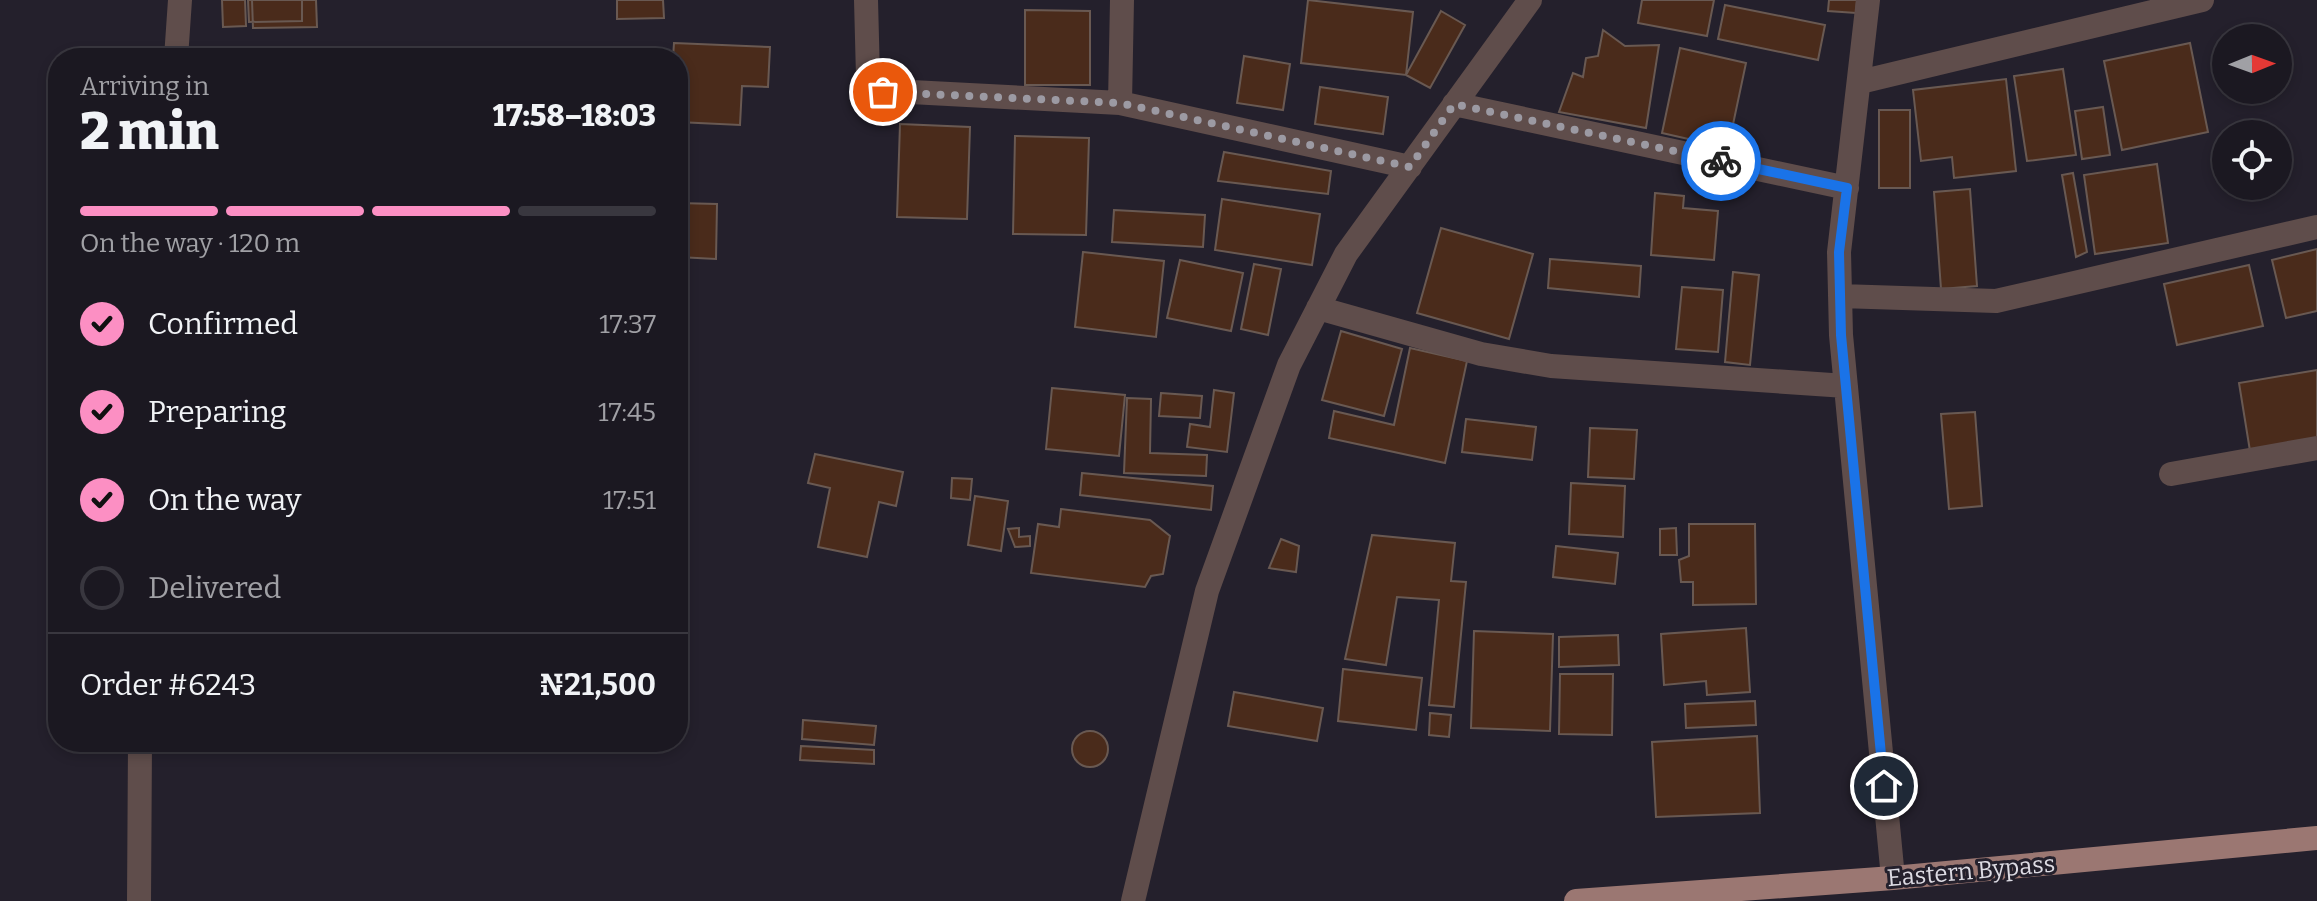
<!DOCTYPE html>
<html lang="en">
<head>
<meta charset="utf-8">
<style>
  :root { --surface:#1b1821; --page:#28252e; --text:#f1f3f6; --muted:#a0a0a5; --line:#39373f; --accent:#fc8fc3 }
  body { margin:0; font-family:Bitter,serif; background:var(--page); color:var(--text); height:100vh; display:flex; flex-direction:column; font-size:30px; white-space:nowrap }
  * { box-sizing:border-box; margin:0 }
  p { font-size:26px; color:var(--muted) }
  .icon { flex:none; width:44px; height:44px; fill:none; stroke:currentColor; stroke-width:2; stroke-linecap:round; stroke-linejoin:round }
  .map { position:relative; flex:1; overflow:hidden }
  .sheet { position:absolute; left:48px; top:48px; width:640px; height:704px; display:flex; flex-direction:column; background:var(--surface); border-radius:32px; box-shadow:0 4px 12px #0003,0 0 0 2px var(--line) }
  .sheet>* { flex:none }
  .needle { width:52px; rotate:89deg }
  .controls { position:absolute; left:2212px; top:24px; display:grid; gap:16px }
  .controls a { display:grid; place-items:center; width:80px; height:80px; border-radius:50%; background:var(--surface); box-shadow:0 4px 12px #0003,0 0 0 2px var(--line); font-size:40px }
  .pin { position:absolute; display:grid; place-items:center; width:68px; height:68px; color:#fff; margin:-34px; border:4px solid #fff; border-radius:50%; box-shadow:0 2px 8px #0007 }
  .courier { position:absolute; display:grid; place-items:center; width:80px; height:80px; margin:-40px; border:6px solid #1a73e8; border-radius:50%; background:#fff; color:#222; box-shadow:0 2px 10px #0007 }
  .head em { font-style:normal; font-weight:800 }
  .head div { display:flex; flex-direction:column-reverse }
  .head { display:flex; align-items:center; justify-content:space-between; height:136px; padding:0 32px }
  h1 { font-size:52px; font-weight:800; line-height:60px }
  .bar { display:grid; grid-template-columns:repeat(4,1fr); gap:12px 8px; align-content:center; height:96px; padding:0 32px }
  .bar i { height:10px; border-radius:6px; background:var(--line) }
  .bar .selected { background:var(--accent) }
  .bar p { grid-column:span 4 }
  .line { display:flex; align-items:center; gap:20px; padding:0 32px; border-top:2px solid var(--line) }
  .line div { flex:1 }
  ol { padding:0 32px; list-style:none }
  li { display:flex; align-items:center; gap:24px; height:88px }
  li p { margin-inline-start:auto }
  li .icon { padding:8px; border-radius:50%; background:var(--accent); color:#111; stroke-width:4 }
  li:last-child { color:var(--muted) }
  li i { width:44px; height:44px; border:4px solid var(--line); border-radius:50% }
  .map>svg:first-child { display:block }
  .building { fill:#4a2b1b; stroke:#695952; stroke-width:2 }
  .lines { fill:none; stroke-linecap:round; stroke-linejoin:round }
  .minor { stroke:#5f4d4b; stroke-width:24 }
  .major { stroke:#9b7772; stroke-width:24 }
  .done { stroke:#9c9aa3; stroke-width:8; stroke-dasharray:0 14.4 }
  .route { stroke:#1a73e8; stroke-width:10 }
  .labels { text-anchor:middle; stroke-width:6; stroke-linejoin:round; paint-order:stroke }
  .street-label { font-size:24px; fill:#dddbe3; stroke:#24202c }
</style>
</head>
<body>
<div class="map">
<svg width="2317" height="901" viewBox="0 0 2317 901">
  <rect width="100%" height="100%" fill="#24202c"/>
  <!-- building -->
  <path class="building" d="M 222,0 L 245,0 L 246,26 L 223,27 Z
    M 248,0 L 302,0 L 302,21 L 249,22 Z
    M 252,0 L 316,0 L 317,27 L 253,28 Z
    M 617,0 L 663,0 L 664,18 L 617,19 Z
    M 1308,0 L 1413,12 L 1406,75 L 1301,63 Z
    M 1642,0 L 1714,0 L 1707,36 L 1638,23 Z
    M 1829,0 L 1857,0 L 1856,13 L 1828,11 Z
    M 1725,5 L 1825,25 L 1818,60 L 1718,39 Z
    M 1025,10 L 1090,11 L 1090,85 L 1025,85 Z
    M 1441,11 L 1465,25 L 1430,88 L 1406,75 Z
    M 1603,30 L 1625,46 L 1659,45 L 1646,128 L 1559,112 L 1573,73 L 1583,77 L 1586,58 L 1598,56 Z
    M 674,43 L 770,47 L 768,87 L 742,86 L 740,125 L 678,122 L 678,58 L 673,58 Z
    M 2190,43 L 2208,132 L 2122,150 L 2104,61 Z
    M 1680,48 L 1746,63 L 1728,148 L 1662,133 Z
    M 1244,56 L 1290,64 L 1283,110 L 1237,103 Z
    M 2063,69 L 2076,155 L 2027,161 L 2014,76 Z
    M 2006,79 L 2016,171 L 1954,178 L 1952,157 L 1921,161 L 1913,90 Z
    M 1320,87 L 1388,97 L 1383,134 L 1315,124 Z
    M 2103,107 L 2110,155 L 2082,159 L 2075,111 Z
    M 1879,110 L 1910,110 L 1910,188 L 1879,188 Z
    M 900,124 L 970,127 L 967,219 L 897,217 Z
    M 1015,136 L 1089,138 L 1086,235 L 1013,234 Z
    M 1224,152 L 1331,171 L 1328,194 L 1218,181 Z
    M 2157,164 L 2168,243 L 2095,254 L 2084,175 Z
    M 2073,173 L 2087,252 L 2076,257 L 2062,175 Z
    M 1970,189 L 1977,286 L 1941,289 L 1934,192 Z
    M 1655,193 L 1684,196 L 1683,208 L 1718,211 L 1714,260 L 1651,255 Z
    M 1222,199 L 1320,214 L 1312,265 L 1215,250 Z
    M 678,203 L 717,204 L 716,259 L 678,257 Z
    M 1114,210 L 1205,215 L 1203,247 L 1112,242 Z
    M 1441,228 L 1533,254 L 1509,339 L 1417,313 Z
    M 2317,249 L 2317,311 L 2286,318 L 2272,260 Z
    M 1083,252 L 1164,261 L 1156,337 L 1075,327 Z
    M 1550,259 L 1641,266 L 1639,297 L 1548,288 Z
    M 1180,260 L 1243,273 L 1231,331 L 1167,318 Z
    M 1254,264 L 1281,269 L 1268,335 L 1241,329 Z
    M 2249,265 L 2263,326 L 2177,345 L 2164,284 Z
    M 1733,272 L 1759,275 L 1750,365 L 1725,362 Z
    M 1682,287 L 1723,290 L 1718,352 L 1676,349 Z
    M 1341,331 L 1402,349 L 1384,416 L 1322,400 Z
    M 1410,348 L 1467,361 L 1445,463 L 1329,438 L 1334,411 L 1394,425 Z
    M 2317,370 L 2317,440 L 2250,451 L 2239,383 Z
    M 1052,388 L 1125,395 L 1119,456 L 1046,449 Z
    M 1214,390 L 1234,393 L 1227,452 L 1187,447 L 1190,424 L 1210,427 Z
    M 1161,393 L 1202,396 L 1200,418 L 1159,416 Z
    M 1127,398 L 1151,399 L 1150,453 L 1207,455 L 1206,476 L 1124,473 Z
    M 1975,412 L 1982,506 L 1949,509 L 1941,414 Z
    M 1466,419 L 1536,427 L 1532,460 L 1462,452 Z
    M 1590,428 L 1637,430 L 1634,479 L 1588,477 Z
    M 815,454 L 903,472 L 896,506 L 879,502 L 867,557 L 818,547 L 830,488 L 808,483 Z
    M 1082,473 L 1213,486 L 1211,510 L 1080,495 Z
    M 952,478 L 972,479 L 970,500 L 951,498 Z
    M 1571,483 L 1625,486 L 1623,537 L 1569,534 Z
    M 975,496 L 1008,501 L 1001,551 L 968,545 Z
    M 1061,509 L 1150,520 L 1170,536 L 1163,574 L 1151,576 L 1145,587 L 1031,573 L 1038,524 L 1059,527 Z
    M 1689,524 L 1755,524 L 1756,604 L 1693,605 L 1693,582 L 1681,582 L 1679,560 L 1689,556 Z
    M 1019,528 L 1019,537 L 1030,536 L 1030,546 L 1015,547 L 1008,529 Z
    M 1676,528 L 1677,555 L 1660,555 L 1660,529 Z
    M 1372,535 L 1455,543 L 1451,581 L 1466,582 L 1454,707 L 1429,705 L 1439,600 L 1397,597 L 1386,665 L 1345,659 Z
    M 1281,539 L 1299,546 L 1296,572 L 1269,568 Z
    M 1556,546 L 1618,553 L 1615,584 L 1553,577 Z
    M 1746,628 L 1750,692 L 1707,695 L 1706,681 L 1664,685 L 1661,634 Z
    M 1474,631 L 1553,634 L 1550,731 L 1471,728 Z
    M 1618,635 L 1619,665 L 1559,667 L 1559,637 Z
    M 1343,669 L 1422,678 L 1416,730 L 1338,721 Z
    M 1560,674 L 1613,674 L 1612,735 L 1559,734 Z
    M 1234,692 L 1323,708 L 1317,741 L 1228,726 Z
    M 1755,701 L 1756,725 L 1686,728 L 1685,704 Z
    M 1430,713 L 1451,715 L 1449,737 L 1429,735 Z
    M 803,720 L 876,726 L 874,745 L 802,739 Z
    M1072 749a18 18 0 1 1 36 0a18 18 0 1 1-36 0Z
    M 1757,736 L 1760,813 L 1656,817 L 1652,742 Z
    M 801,746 L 874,750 L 874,764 L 800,760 Z"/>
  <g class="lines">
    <!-- minor -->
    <path class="minor" d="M 866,0 L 868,77 L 873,90 L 1120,103 L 1410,167
      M 1868,0 L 1839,252 L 1841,335 L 1893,878
      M 176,58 L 180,0
      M 1860,82 L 2202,0
      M 1120,103 L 1122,0
      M 1454,104 L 1847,188
      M 1840,296 L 1996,301 L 2317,227
      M 1318,308 L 1481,354 L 1551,366 L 1846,386
      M 2171,474 L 2317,448
      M 139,901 L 140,742
      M 1133,901 L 1207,591 L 1289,365 L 1346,254 L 1530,0"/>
    <!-- major -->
    <path class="major" d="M 1576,901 L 1893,878 L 2317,838"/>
  </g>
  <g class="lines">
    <!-- done -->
    <path class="done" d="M 883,92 L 1120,103 L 1410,167 L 1454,104 L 1721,161"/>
    <!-- route -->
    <path class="route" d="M 1721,161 L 1847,188 L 1839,252 L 1841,335 L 1884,786"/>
  </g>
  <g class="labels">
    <!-- street labels -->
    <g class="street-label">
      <text transform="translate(1971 871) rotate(-5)" y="8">Eastern Bypass</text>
    </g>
  </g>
</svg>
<div class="controls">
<a><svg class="needle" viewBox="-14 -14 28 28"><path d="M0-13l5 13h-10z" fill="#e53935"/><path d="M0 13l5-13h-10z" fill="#a0a0a5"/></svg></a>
<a><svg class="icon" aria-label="locate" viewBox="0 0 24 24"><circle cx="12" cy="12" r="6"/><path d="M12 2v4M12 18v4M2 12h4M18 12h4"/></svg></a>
</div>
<div class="pin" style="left:883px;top:92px;background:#ea580c"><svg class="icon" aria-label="bag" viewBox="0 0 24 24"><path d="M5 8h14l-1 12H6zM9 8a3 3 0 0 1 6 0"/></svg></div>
<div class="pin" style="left:1884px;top:786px;background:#1f2937"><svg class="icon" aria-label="home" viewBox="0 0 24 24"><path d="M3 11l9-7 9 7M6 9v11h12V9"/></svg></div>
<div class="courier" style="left:1721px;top:161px"><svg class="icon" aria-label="bike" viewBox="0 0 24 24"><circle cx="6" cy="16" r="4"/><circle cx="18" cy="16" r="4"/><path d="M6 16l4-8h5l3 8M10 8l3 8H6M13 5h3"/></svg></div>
<section class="sheet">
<div class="head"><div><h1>2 min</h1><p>Arriving in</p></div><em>17:58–18:03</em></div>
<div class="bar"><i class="selected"></i><i class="selected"></i><i class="selected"></i><i></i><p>On the way · 120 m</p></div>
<ol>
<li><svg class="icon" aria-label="check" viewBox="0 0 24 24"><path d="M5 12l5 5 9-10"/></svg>Confirmed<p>17:37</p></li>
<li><svg class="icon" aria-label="check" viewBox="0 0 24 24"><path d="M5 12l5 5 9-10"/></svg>Preparing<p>17:45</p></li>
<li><svg class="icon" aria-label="check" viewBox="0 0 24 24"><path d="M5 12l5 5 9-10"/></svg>On the way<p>17:51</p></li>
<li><i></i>Delivered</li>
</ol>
<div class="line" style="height:104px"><div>Order #6243</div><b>₦21,500</b></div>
</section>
</div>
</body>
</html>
